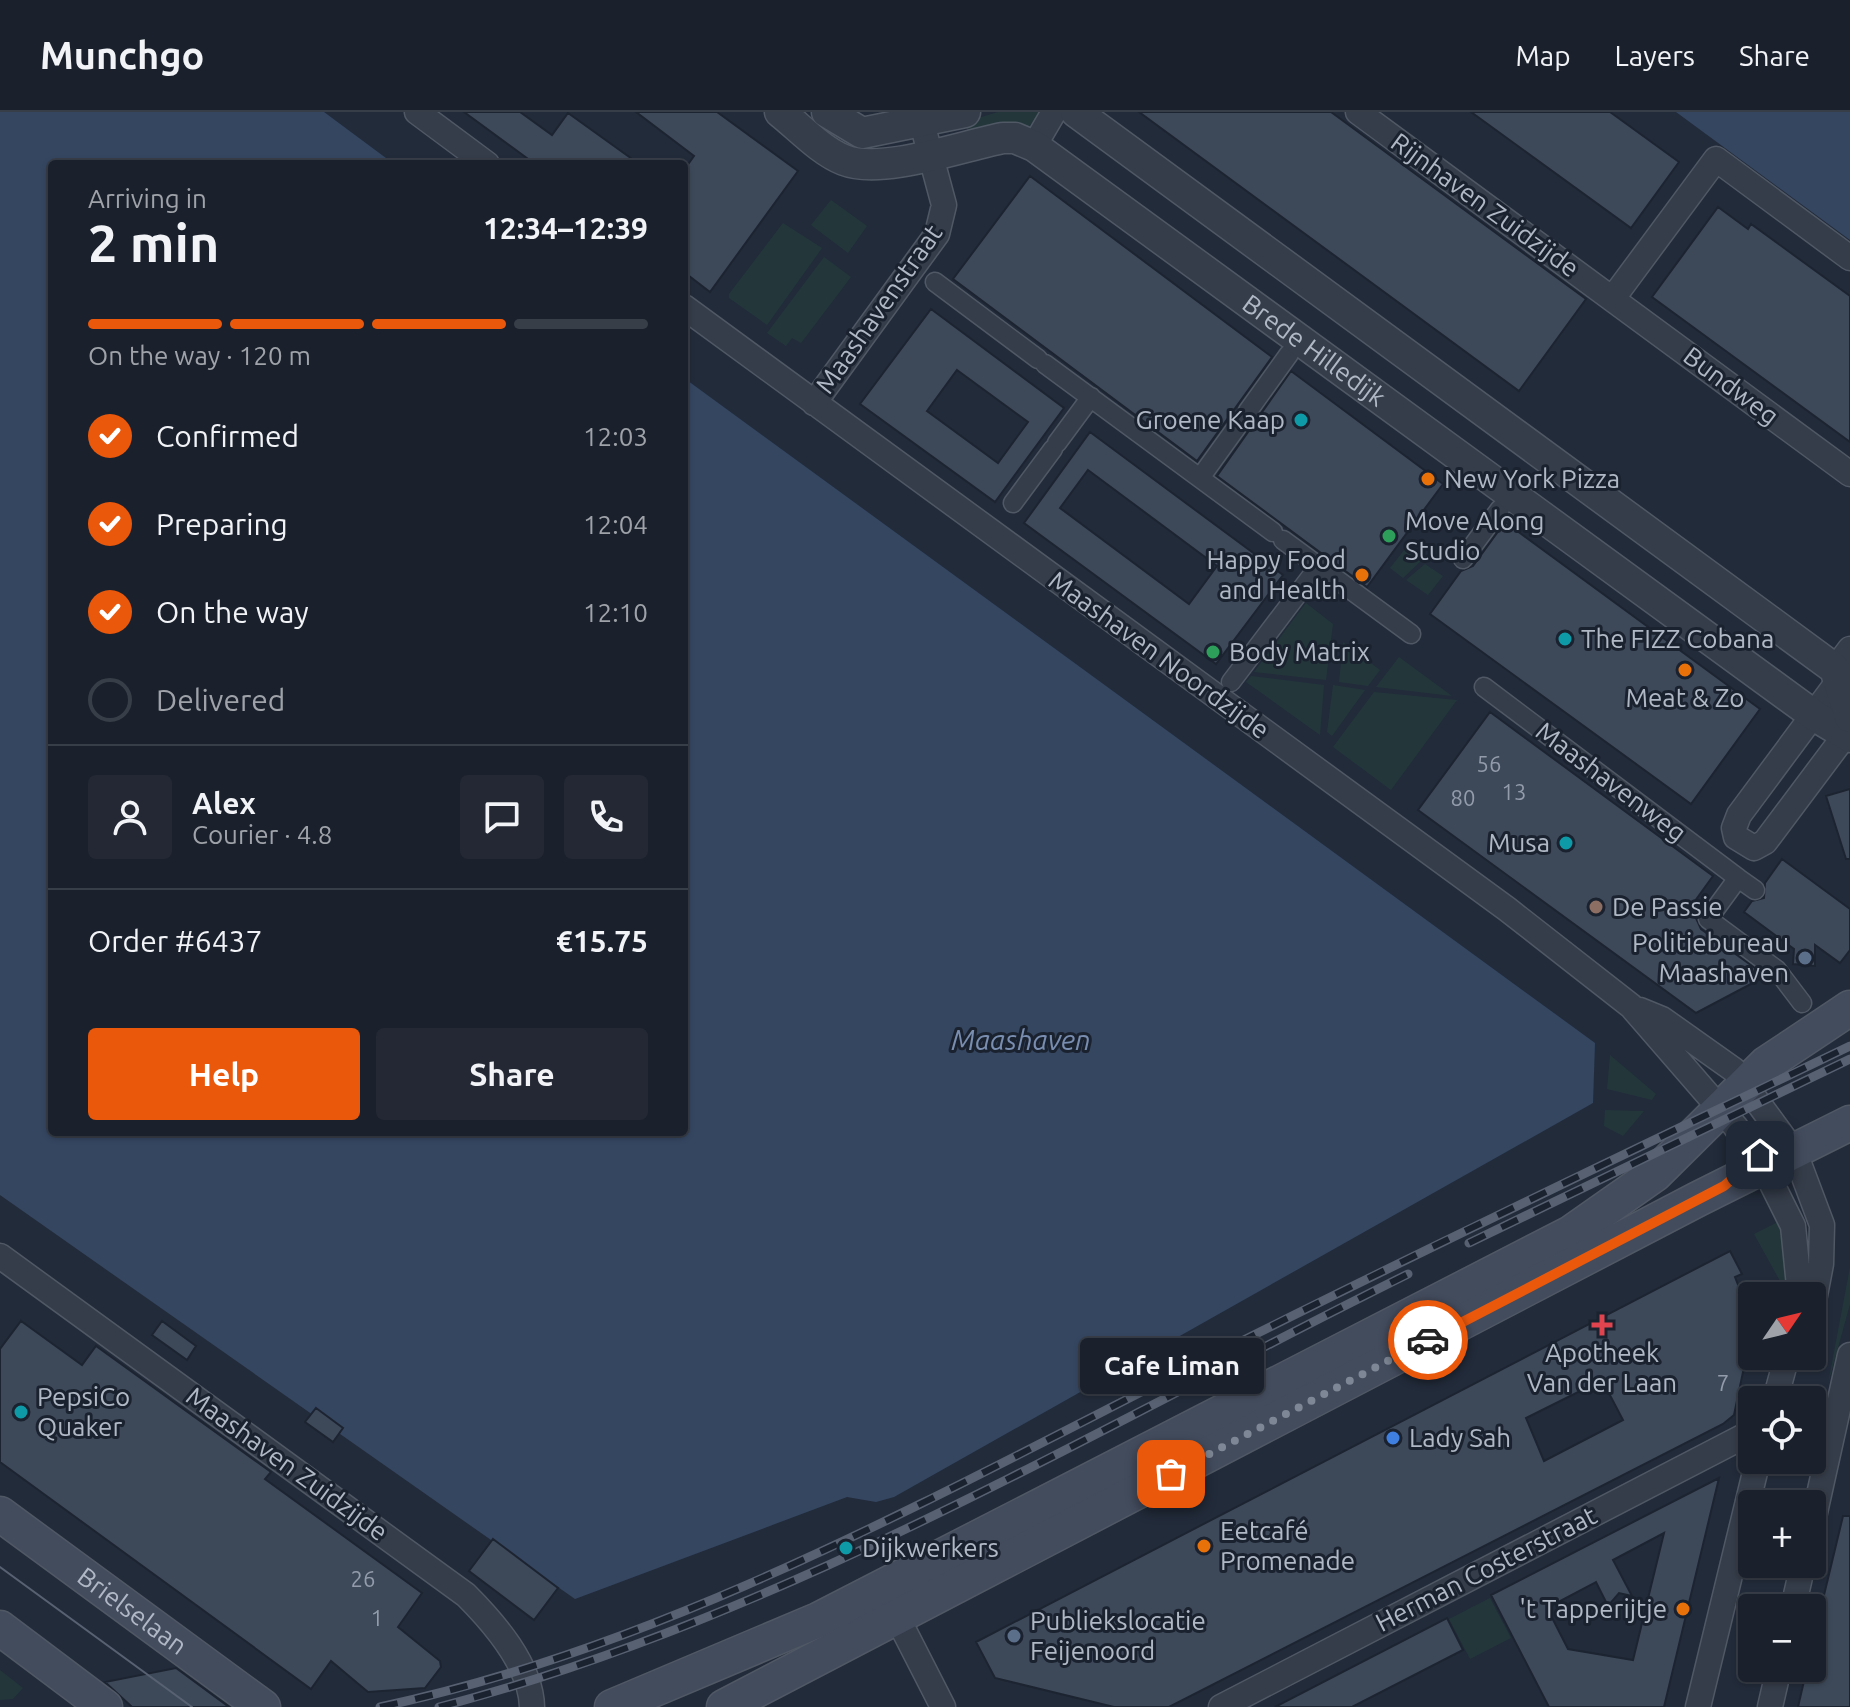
<!DOCTYPE html>
<html lang="en">
<head>
<meta charset="utf-8">
<style>
  :root { --surface:#1a202c; --page:#232834; --text:#f1f3f6; --muted:#9fa3a9; --line:#383e48; --accent:#ea580c }
  body { margin:0; font-family:Ubuntu,sans-serif; background:var(--page); color:var(--text); height:100vh; display:flex; flex-direction:column; font-size:30px; white-space:nowrap }
  * { box-sizing:border-box; margin:0 }
  p { font-size:26px; color:var(--muted) }
  .icon { flex:none; width:44px; height:44px; fill:none; stroke:currentColor; stroke-width:2; stroke-linecap:round; stroke-linejoin:round }
  .map { position:relative; flex:1; overflow:hidden }
  .side { position:absolute; left:48px; top:48px; width:640px; height:976px; display:flex; flex-direction:column; background:var(--surface); border-radius:8px; box-shadow:0 2px 6px #0004,0 0 0 2px var(--line) }
  .side>* { flex:none }
  .needle { width:52px; rotate:55deg }
  .buttons { position:absolute; left:1738px; top:1170px; display:grid; gap:16px }
  .buttons a { display:grid; place-items:center; width:88px; height:88px; border-radius:8px; background:var(--surface); box-shadow:0 2px 6px #0004,0 0 0 2px var(--line); font-size:40px }
  .pin { position:absolute; display:grid; place-items:center; width:68px; height:68px; color:#fff; margin:-34px; border-radius:16px; box-shadow:0 4px 12px #0006 }
  .courier { position:absolute; display:grid; place-items:center; width:80px; height:80px; margin:-40px; border:6px solid #ea580c; border-radius:50%; background:#fff; color:#222; box-shadow:0 2px 10px #0007 }
  .bubble { position:absolute; height:56px; border-radius:8px; background:var(--surface); box-shadow:0 2px 6px #0004,0 0 0 2px var(--line); font-size:26px; font-weight:700; line-height:56px; text-align:center }
  .summary em { font-style:normal; font-weight:700 }
  .summary div { display:flex; flex-direction:column-reverse }
  .summary { display:flex; align-items:center; justify-content:space-between; height:136px; padding:0 40px }
  h1 { font-size:52px; font-weight:700; line-height:60px }
  .bar { display:grid; grid-template-columns:repeat(4,1fr); gap:12px 8px; align-content:center; height:96px; padding:0 40px }
  .bar i { height:10px; border-radius:6px; background:var(--line) }
  .bar .on { background:var(--accent) }
  .bar p { grid-column:span 4 }
  .line { display:flex; align-items:center; gap:20px; padding:0 40px; border-top:2px solid var(--line) }
  .line div { flex:1 }
  .round { display:grid; place-items:center; flex:none; width:84px; height:84px; border-radius:8px; background:var(--page) }
  ol { padding:0 40px; list-style:none }
  li { display:flex; align-items:center; gap:24px; height:88px }
  li p { margin-inline-start:auto }
  li .icon { padding:8px; border-radius:50%; background:var(--accent); color:#fff; stroke-width:4 }
  li:last-child { color:var(--muted) }
  li i { width:44px; height:44px; border:4px solid var(--line); border-radius:50% }
  .primary-button { display:flex; gap:16px; margin-top:auto; padding:16px 40px }
  .primary-button a { flex:1; height:92px; border-radius:8px; background:var(--accent); color:#fff; font-size:32px; font-weight:700; line-height:92px; text-align:center }
  .primary-button a+a { background:var(--page); color:var(--text) }
  header { display:flex; align-items:center; gap:48px; box-sizing:border-box; height:112px; padding:0 40px; background:var(--surface); border-bottom:2px solid var(--line) }
  header strong { font-size:38px }
  nav { display:flex; gap:44px; margin-inline-start:auto; font-size:28px }
  .map>svg:first-child { display:block }
  .green { fill:#23373b }
  .water { fill:#354661 }
  .building { fill:#3d4959; stroke:#1d2431; stroke-width:2; fill-rule:evenodd }
  .lines { fill:none; stroke-linecap:round; stroke-linejoin:round }
  .pedestrian-casing { stroke:#505865; stroke-width:21 }
  .minor-casing { stroke:#505865; stroke-width:27 }
  .tertiary-casing { stroke:#505865; stroke-width:33 }
  .secondary-casing { stroke:#505865; stroke-width:37 }
  .pedestrian { stroke:#353d4a; stroke-width:18 }
  .minor { stroke:#353d4a; stroke-width:24 }
  .tertiary { stroke:#353d4a; stroke-width:30 }
  .secondary { stroke:#434c5d; stroke-width:34 }
  .tram { stroke:#576171; stroke-width:2 }
  .rail-casing { stroke:#576171; stroke-width:9 }
  .rail { stroke:#1b222f; stroke-width:6; stroke-dasharray:18; stroke-linecap:butt }
  .done { stroke:#7e8795; stroke-width:8; stroke-dasharray:0 14.4 }
  .route { stroke:#ea580c; stroke-width:10 }
  .culture-dot { fill:#0f9aa8; stroke:#1b222f; stroke-width:3 }
  .food-dot { fill:#e8710a; stroke:#1b222f; stroke-width:3 }
  .leisure-dot { fill:#2e9e5b; stroke:#1b222f; stroke-width:3 }
  .education-dot { fill:#8d6e63; stroke:#1b222f; stroke-width:3 }
  .service-dot { fill:#5c6f8a; stroke:#1b222f; stroke-width:3 }
  .health-dot { fill:#e0444e; stroke:#1b222f; stroke-width:3 }
  .shop-dot { fill:#3f7fe0; stroke:#1b222f; stroke-width:3 }
  .labels { text-anchor:middle; stroke-width:6; stroke-linejoin:round; paint-order:stroke }
  .number-label { font-size:22px; fill:#939cab }
  .street-label { font-size:26px; fill:#b0b8c6; stroke:#1b222f }
  .poi-label { font-size:26px; fill:#b0b8c6; stroke:#1b222f; text-anchor:start }
  .water-label { font-size:28px; font-style:italic; fill:#788daf; stroke:#1b222f }
</style>
</head>
<body>
<header>
<strong>Munchgo</strong>
<nav><a>Map</a><a>Layers</a><a>Share</a></nav>
</header>
<div class="map">
<svg width="1850" height="1595" viewBox="0 0 1850 1595">
  <rect width="100%" height="100%" fill="#222b3a"/>
  <!-- green -->
  <path class="green" d="M 998,0 L 1044,0 L 1025,18 L 969,24 L 965,10 Z
    M 831,88 L 867,114 L 848,141 L 811,113 Z
    M 783,111 L 822,136 L 767,213 L 729,186 L 729,182 Z
    M 824,145 L 851,165 L 801,231 L 792,226 L 786,234 L 767,221 Z
    M 1405,437 L 1422,448 L 1403,466 L 1390,456 Z
    M 1425,452 L 1443,464 L 1428,483 L 1406,468 Z
    M 1306,491 L 1333,512 L 1326,568 L 1254,560 Z
    M 1343,530 L 1380,558 L 1368,574 L 1339,570 Z
    M 1399,545 L 1452,584 L 1376,575 Z
    M 1251,564 L 1324,573 L 1320,623 L 1246,570 Z
    M 1333,573 L 1365,578 L 1332,624 L 1327,620 Z
    M 1374,580 L 1457,588 L 1391,678 L 1333,635 Z
    M 1610,943 L 1656,982 L 1652,988 L 1607,977 Z
    M 1605,998 L 1640,999 L 1644,999 L 1623,1024 L 1604,1014 Z
    M 1780,1109 L 1786,1121 L 1789,1176 L 1781,1178 L 1780,1169 L 1754,1122 Z
    M 1850,1155 L 1850,1192 L 1828,1272 Z
    M 1490,1486 L 1511,1526 L 1470,1547 L 1449,1507 Z
    M 0,1558 L 23,1576 L 13,1587 L 0,1588 Z"/>
  <!-- water -->
  <path class="water" d="M 0,0 L 324,0 L 394,52 L 52,52 L 52,1020 L 684,1020 L 684,266 L 1595,931 L 1593,991 L 894,1385 L 876,1390 L 847,1385 L 575,1487 L 0,1083 Z
    M 1676,0 L 1850,0 L 1850,128 Z"/>
  <!-- building -->
  <path class="building" d="M 464,0 L 520,0 L 552,23 L 568,1 L 639,52 L 535,52 Z
    M 636,0 L 717,0 L 798,59 L 710,180 L 684,160 L 684,58 L 694,44 Z
    M 1139,0 L 1331,0 L 1586,187 L 1519,279 Z
    M 1471,0 L 1610,0 L 1679,50 L 1631,116 Z
    M 1030,64 L 1272,245 L 1197,349 L 953,167 Z
    M 1718,95 L 1748,117 L 1751,112 L 1850,184 L 1850,330 L 1652,185 Z
    M 931,197 L 1064,296 L 995,390 L 860,292 ZM 957,258 L 1028,310 L 998,351 L 927,299 Z
    M 1291,259 L 1443,372 L 1367,475 L 1217,364 Z
    M 1090,320 L 1283,463 L 1216,552 L 1024,411 ZM 1088,358 L 1217,454 L 1189,492 L 1060,396 Z
    M 1505,410 L 1760,597 L 1691,692 L 1430,502 L 1461,459 L 1473,454 Z
    M 1490,600 L 1713,764 L 1687,800 L 1696,806 L 1701,817 L 1766,864 L 1696,901 L 1418,698 Z
    M 1850,677 L 1850,747 L 1846,747 L 1826,684 Z
    M 1782,747 L 1850,797 L 1850,838 L 1840,851 L 1815,833 L 1815,854 L 1793,852 L 1794,837 L 1744,800 L 1752,789 L 1764,786 L 1765,771 Z
    M 1730,1139 L 1742,1162 L 1735,1165 L 1748,1198 L 1751,1222 L 1734,1303 L 1723,1312 L 1169,1595 L 1114,1595 L 995,1566 L 976,1530 ZM 1602,1268 L 1623,1308 L 1544,1349 L 1526,1306 Z
    M 21,1209 L 82,1253 L 96,1234 L 271,1360 L 265,1367 L 422,1481 L 398,1515 L 440,1549 L 441,1555 L 425,1576 L 368,1580 L 331,1549 L 311,1577 L 0,1350 L 0,1237 Z
    M 162,1209 L 196,1234 L 187,1248 L 152,1223 Z
    M 316,1296 L 343,1316 L 333,1330 L 305,1310 Z
    M 1719,1366 L 1664,1595 L 1549,1595 L 1491,1483 ZM 1664,1421 L 1633,1548 L 1568,1537 L 1547,1496 L 1596,1470 L 1608,1494 L 1619,1481 L 1632,1484 L 1613,1448 Z
    M 1843,1404 L 1850,1404 L 1850,1595 L 1798,1595 L 1807,1556 L 1812,1556 L 1812,1533 Z
    M 493,1427 L 558,1476 L 534,1508 L 469,1459 Z
    M 1447,1506 L 1463,1538 L 1352,1595 L 1275,1595 Z
    M 176,1556 L 229,1595 L 132,1595 L 105,1570 Z"/>
  <g class="lines">
    <!-- pedestrian casing -->
    <g class="pedestrian-casing">
      <path id="pedestrian" d="M 935,170 L 1038,247
        M 1045,252 L 1273,420
        M 1248,299 L 1289,242
        M 1057,331 L 1091,285
        M 1200,366 L 1244,305
        M 1013,391 L 1053,337
        M 1283,428 L 1411,522
        M 1463,447 L 1500,397
        M 1231,570 L 1319,454
        M 1484,575 L 1738,766
        M 1755,778 L 1738,766 L 1708,807 L 1777,858 L 1802,891"/>
    </g>
    <!-- minor casing -->
    <g class="minor-casing">
      <path id="minor" d="M 417,0 L 487,52
        M 1358,0 L 1850,362
        M 1034,34 L 1054,0
        M 1613,186 L 1716,47 L 1850,146
        M 684,195 L 1507,797 L 1631,894 L 1735,1014 L 1764,1056 L 1793,1114 L 1800,1184
        M 814,291 L 937,122 L 944,93 L 919,0
        M 1835,557 L 1850,537
        M 1840,567 L 1739,703 L 1734,716 L 1736,725 L 1754,736 L 1765,730 L 1846,622
        M 1640,898 L 1662,907 L 1734,958 L 1795,1041 L 1822,1113 L 1821,1152 L 1812,1199
        M 0,1144 L 466,1483 C 494,1511 531,1553 532,1595
        M 1775,1288 L 1787,1244
        M 1812,1414 L 1850,1243
        M 1793,1496 L 1803,1452
        M 897,1505 L 943,1595
        M 1221,1595 L 1752,1320
        M 1698,1595 L 1758,1348
        M 1770,1595 L 1779,1556"/>
    </g>
    <!-- tertiary casing -->
    <g class="tertiary-casing">
      <g id="tertiary">
        <path id="s1" d="M 780,0 C 799,15 821,39 844,48 C 882,63 962,34 1003,26 L 1015,26 L 1034,34 L 1815,604 L 1850,625"/>
        <path d="M 827,0 L 862,21 L 965,0"/>
        <path d="M 1076,0 L 1835,557 L 1850,605"/>
      </g>
    </g>
    <!-- secondary casing -->
    <g class="secondary-casing">
      <g id="secondary">
        <path id="s2" d="M 0,1402 L 263,1595"/>
        <path d="M 0,1516 L 105,1595"/>
        <path d="M 612,1595 L 818,1508 L 1571,1121 L 1655,1062 L 1766,952 L 1850,896"/>
        <path d="M 724,1595 L 1698,1087 L 1850,1011"/>
      </g>
    </g>
    <!-- pedestrian -->
    <use href="#pedestrian" class="pedestrian"/>
    <!-- minor -->
    <use href="#minor" class="minor"/>
    <!-- tertiary -->
    <use href="#tertiary" class="tertiary"/>
    <!-- secondary -->
    <use href="#secondary" class="secondary"/>
    <!-- tram -->
    <path class="tram" d="M 0,1455 L 192,1595"/>
    <!-- rail casing -->
    <g class="rail-casing">
      <path id="rail" d="M 1469,1131 L 1850,947
        M 380,1595 C 674,1532 942,1380 1208,1246 C 1420,1139 1636,1037 1850,934
        M 439,1595 C 783,1505 1091,1319 1408,1162"/>
    </g>
    <!-- rail -->
    <use href="#rail" class="rail"/>
  </g>
  <g class="lines">
    <!-- done -->
    <path class="done" d="M 1171,1362 L 1428,1228"/>
    <!-- route -->
    <path class="route" d="M 1428,1228 L 1724,1074 L 1760,1043"/>
  </g>
  <!-- markers -->
  <g class="culture-dot">
    <circle cx="1301" cy="308" r="8"/>
    <circle cx="1565" cy="527" r="8"/>
    <circle cx="1566" cy="731" r="8"/>
    <circle cx="21" cy="1300" r="8"/>
    <circle cx="846" cy="1436" r="8"/>
  </g>
  <g class="food-dot">
    <circle cx="1428" cy="367" r="8"/>
    <circle cx="1362" cy="463" r="8"/>
    <circle cx="1685" cy="558" r="8"/>
    <circle cx="1204" cy="1434" r="8"/>
    <circle cx="1683" cy="1497" r="8"/>
  </g>
  <g class="leisure-dot">
    <circle cx="1389" cy="424" r="8"/>
    <circle cx="1213" cy="540" r="8"/>
  </g>
  <circle class="education-dot" cx="1596" cy="795" r="8"/>
  <g class="service-dot">
    <circle cx="1805" cy="846" r="8"/>
    <circle cx="1014" cy="1524" r="8"/>
  </g>
  <path class="health-dot" d="M1598 1201h8v8h8v8h-8v8h-8v-8h-8v-8h8z"/>
  <circle class="shop-dot" cx="1393" cy="1326" r="8"/>
  <g class="labels">
    <!-- number labels -->
    <g class="number-label">
      <text x="1489" y="660">56</text>
      <text x="1514" y="688">13</text>
      <text x="1463" y="694">80</text>
      <text x="1723" y="1279">7</text>
      <text x="363" y="1475">26</text>
      <text x="377" y="1514">1</text>
    </g>
    <!-- street labels -->
    <g class="street-label">
      <text transform="translate(1485 93) rotate(36)" y="9">Rijnhaven Zuidzijde</text>
      <text transform="translate(879 197) rotate(-55)" y="9">Maashavenstraat</text>
      <text dy="9" stroke="none"><textPath href="#s1" startOffset="622">Brede Hilledijk</textPath></text>
      <text transform="translate(1731 274) rotate(37)" y="9">Bundweg</text>
      <text transform="translate(1159 543) rotate(36)" y="9">Maashaven Noordzijde</text>
      <text transform="translate(1611 670) rotate(37)" y="9">Maashavenweg</text>
      <text transform="translate(287 1352) rotate(36)" y="9">Maashaven Zuidzijde</text>
      <text transform="translate(1486 1457) rotate(-27)" y="9">Herman Costerstraat</text>
      <text dy="9" stroke="none"><textPath href="#s2" startOffset="164">Brielselaan</textPath></text>
    </g>
    <!-- poi labels -->
    <g class="poi-label">
      <text x="1285" y="317" text-anchor="end">Groene Kaap</text>
      <text x="1444" y="376">New York Pizza</text>
      <text x="1405" y="418">Move Along<tspan x="1405" dy="30">Studio</tspan></text>
      <text x="1346" y="457" text-anchor="end">Happy Food<tspan x="1346" dy="30">and Health</tspan></text>
      <text x="1581" y="536">The FIZZ Cobana</text>
      <text x="1229" y="549">Body Matrix</text>
      <text x="1685" y="595" text-anchor="middle">Meat &amp; Zo</text>
      <text x="1550" y="740" text-anchor="end">Musa</text>
      <text x="1612" y="804">De Passie</text>
      <text x="1789" y="840" text-anchor="end">Politiebureau<tspan x="1789" dy="30">Maashaven</tspan></text>
      <text x="1602" y="1250" text-anchor="middle">Apotheek<tspan x="1602" dy="30">Van der Laan</tspan></text>
      <text x="37" y="1294">PepsiCo<tspan x="37" dy="30">Quaker</tspan></text>
      <text x="1409" y="1335">Lady Sah</text>
      <text x="1220" y="1428">Eetcafé<tspan x="1220" dy="30">Promenade</tspan></text>
      <text x="862" y="1445">Dijkwerkers</text>
      <text x="1667" y="1506" text-anchor="end">'t Tapperijtje</text>
      <text x="1030" y="1518">Publiekslocatie<tspan x="1030" dy="30">Feijenoord</tspan></text>
    </g>
    <!-- water labels -->
    <g class="water-label">
      <text x="1021" y="938">Maashaven</text>
    </g>
  </g>
</svg>
<div class="buttons">
<a><svg class="needle" viewBox="-14 -14 28 28"><path d="M0-13l5 13h-10z" fill="#e53935"/><path d="M0 13l5-13h-10z" fill="#9fa3a9"/></svg></a>
<a><svg class="icon" aria-label="locate" viewBox="0 0 24 24"><circle cx="12" cy="12" r="6"/><path d="M12 2v4M12 18v4M2 12h4M18 12h4"/></svg></a>
<a>+</a>
<a>−</a>
</div>
<div class="pin" style="left:1171px;top:1362px;background:#ea580c"><svg class="icon" aria-label="bag" viewBox="0 0 24 24"><path d="M5 8h14l-1 12H6zM9 8a3 3 0 0 1 6 0"/></svg></div>
<div class="pin" style="left:1760px;top:1043px;background:#1f2937"><svg class="icon" aria-label="home" viewBox="0 0 24 24"><path d="M3 11l9-7 9 7M6 9v11h12V9"/></svg></div>
<div class="courier" style="left:1428px;top:1228px"><svg class="icon" aria-label="car" viewBox="0 0 24 24"><path d="M5 17H2v-5l4-1 3-4h7l3 4 3 1v5h-3M9 17h6M6 11h13"/><circle cx="7" cy="17" r="2"/><circle cx="17" cy="17" r="2"/></svg></div>
<div class="bubble" style="left:1080px;top:1226px;width:184px">Cafe Liman</div>
<section class="side">
<div class="summary"><div><h1>2 min</h1><p>Arriving in</p></div><em>12:34–12:39</em></div>
<div class="bar"><i class="on"></i><i class="on"></i><i class="on"></i><i></i><p>On the way · 120 m</p></div>
<ol>
<li><svg class="icon" aria-label="check" viewBox="0 0 24 24"><path d="M5 12l5 5 9-10"/></svg>Confirmed<p>12:03</p></li>
<li><svg class="icon" aria-label="check" viewBox="0 0 24 24"><path d="M5 12l5 5 9-10"/></svg>Preparing<p>12:04</p></li>
<li><svg class="icon" aria-label="check" viewBox="0 0 24 24"><path d="M5 12l5 5 9-10"/></svg>On the way<p>12:10</p></li>
<li><i></i>Delivered</li>
</ol>
<div class="line" style="height:144px"><a class="round"><svg class="icon" aria-label="person" viewBox="0 0 24 24"><circle cx="12" cy="8" r="4"/><path d="M4 21q1-7 8-7t8 7"/></svg></a><div><b>Alex</b><p>Courier · 4.8</p></div><a class="round"><svg class="icon" aria-label="chat" viewBox="0 0 24 24"><path d="M4 5h16v11H9l-5 4z"/></svg></a><a class="round"><svg class="icon" aria-label="phone" viewBox="0 0 24 24"><path d="M5 4h4l2 5-3 2q2 4 5 5l2-3 5 2v4C11 20 4 13 5 4z"/></svg></a></div>
<div class="line" style="height:104px"><div>Order #6437</div><b>€15.75</b></div>
<div class="primary-button"><a>Help</a><a>Share</a></div>
</section>
</div>
</body>
</html>
